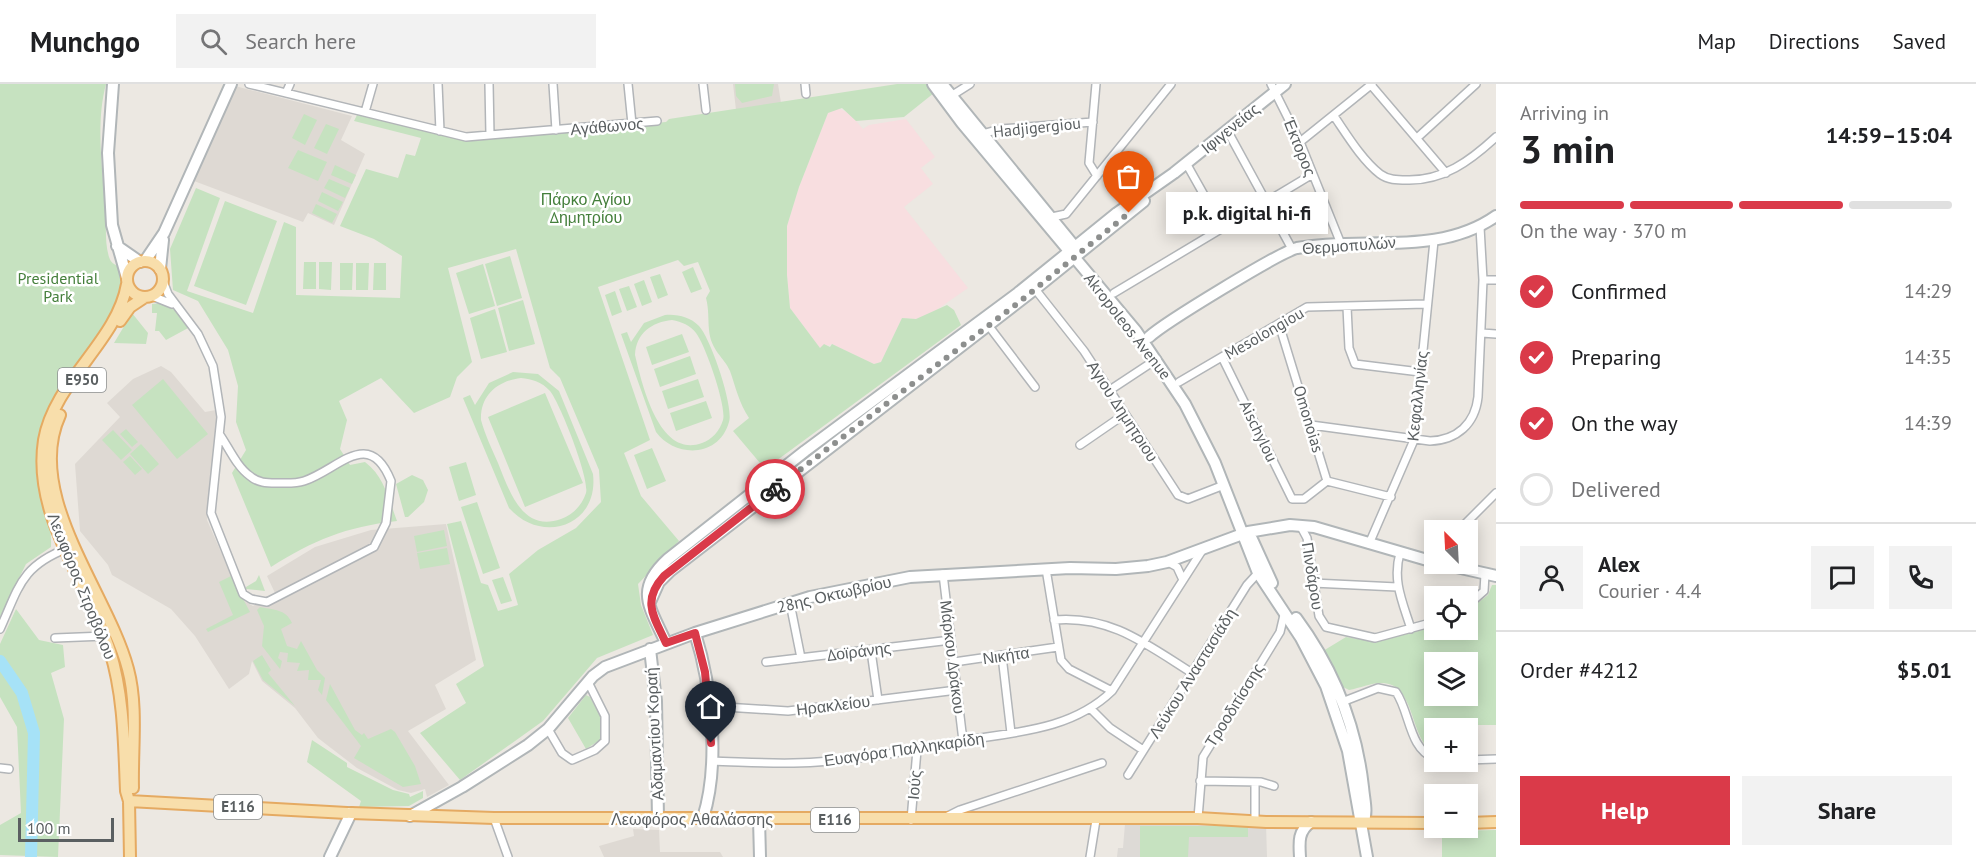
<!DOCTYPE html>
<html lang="en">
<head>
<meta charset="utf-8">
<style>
  :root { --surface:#fff; --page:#f2f2f2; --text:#202124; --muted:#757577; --line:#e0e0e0; --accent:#da3a49 }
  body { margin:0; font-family:"PT Sans",sans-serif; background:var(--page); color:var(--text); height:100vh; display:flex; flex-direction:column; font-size:22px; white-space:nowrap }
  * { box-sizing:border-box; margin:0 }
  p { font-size:20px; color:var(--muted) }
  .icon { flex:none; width:33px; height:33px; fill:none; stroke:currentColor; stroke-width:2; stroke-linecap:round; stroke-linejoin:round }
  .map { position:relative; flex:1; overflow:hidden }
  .details { display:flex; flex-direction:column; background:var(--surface); width:480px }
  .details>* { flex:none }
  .needle { width:39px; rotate:336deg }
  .fabs { position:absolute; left:1424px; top:436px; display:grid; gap:12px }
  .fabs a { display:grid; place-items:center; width:54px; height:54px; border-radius:0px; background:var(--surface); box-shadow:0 3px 15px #0003; font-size:30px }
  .scale { position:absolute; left:18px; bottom:15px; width:96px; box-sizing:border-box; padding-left:6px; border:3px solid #5a5f61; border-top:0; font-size:16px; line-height:21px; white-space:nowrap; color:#5a5f61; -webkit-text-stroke:4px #fff; paint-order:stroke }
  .pin { position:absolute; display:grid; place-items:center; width:51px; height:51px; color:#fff; margin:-62px -26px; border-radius:50% 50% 50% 0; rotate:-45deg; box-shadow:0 0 6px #0007 }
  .pin .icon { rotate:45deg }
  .courier { position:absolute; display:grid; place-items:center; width:60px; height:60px; margin:-30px; border:4px solid #da3a49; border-radius:50%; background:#fff; color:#222; box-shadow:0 2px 8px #0007 }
  .bubble { position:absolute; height:42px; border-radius:0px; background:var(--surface); box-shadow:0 3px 15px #0003; font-size:20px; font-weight:600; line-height:42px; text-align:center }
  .summary em { font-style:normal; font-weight:600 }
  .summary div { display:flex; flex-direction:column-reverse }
  .summary { display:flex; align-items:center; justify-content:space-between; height:102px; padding:0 24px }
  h1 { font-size:39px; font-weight:600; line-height:45px }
  .bar { display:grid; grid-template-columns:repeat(4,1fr); gap:9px 6px; align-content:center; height:72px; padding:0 24px }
  .bar i { height:8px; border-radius:4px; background:var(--line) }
  .bar .current { background:var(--accent) }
  .bar p { grid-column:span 4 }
  .line { display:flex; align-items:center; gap:15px; padding:0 24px; border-top:2px solid var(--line) }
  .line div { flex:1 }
  .round { display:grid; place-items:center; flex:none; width:63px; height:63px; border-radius:0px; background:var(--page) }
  ol { padding:0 24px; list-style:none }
  li { display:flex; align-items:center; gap:18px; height:66px }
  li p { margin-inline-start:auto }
  li .icon { padding:6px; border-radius:50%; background:var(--accent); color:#fff; stroke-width:4 }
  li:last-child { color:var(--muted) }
  li i { width:33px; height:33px; border:3px solid var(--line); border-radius:50% }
  .primary-button { display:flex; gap:12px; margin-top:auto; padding:12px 24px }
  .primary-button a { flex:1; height:69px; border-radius:0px; background:var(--accent); color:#fff; font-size:24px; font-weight:600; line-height:69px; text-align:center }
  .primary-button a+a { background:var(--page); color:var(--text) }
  header { display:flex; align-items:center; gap:36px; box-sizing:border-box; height:84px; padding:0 30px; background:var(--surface); border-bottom:2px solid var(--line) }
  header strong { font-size:28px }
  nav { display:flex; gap:33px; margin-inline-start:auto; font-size:21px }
  .search { width:420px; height:54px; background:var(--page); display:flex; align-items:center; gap:15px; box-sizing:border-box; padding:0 21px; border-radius:0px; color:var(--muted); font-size:22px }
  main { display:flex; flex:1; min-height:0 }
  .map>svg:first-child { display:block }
  .industrial { fill:#dddad6 }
  .education { fill:#ded9d3 }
  .medical { fill:#f8dee0 }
  .green { fill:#c6e2c0; fill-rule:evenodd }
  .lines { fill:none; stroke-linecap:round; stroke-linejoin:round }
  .river { stroke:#a6e2f7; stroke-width:12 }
  .street-casing { stroke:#b2b5b8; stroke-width:10 }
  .secondary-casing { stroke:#b1b6b8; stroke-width:14 }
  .primary-casing { stroke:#e5aa62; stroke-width:14 }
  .street { stroke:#fff; stroke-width:7 }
  .secondary { stroke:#fff; stroke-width:10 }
  .primary { stroke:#f8deab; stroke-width:10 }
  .done { stroke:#8d8f8e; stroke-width:6; stroke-dasharray:0 10.8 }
  .route { stroke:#da3a49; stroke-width:8 }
  .labels { text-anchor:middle; stroke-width:5; stroke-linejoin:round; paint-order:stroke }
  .shield { fill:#fff; stroke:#8c8f90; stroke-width:1.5 }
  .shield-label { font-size:15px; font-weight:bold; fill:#5a5f61 }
  .street-label { font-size:16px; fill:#5a5f61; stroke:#fff }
  .park-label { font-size:16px; fill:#447f3b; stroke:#fff }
</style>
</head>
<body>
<header>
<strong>Munchgo</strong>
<div class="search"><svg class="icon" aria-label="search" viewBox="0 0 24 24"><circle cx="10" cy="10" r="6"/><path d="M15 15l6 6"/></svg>Search here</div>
<nav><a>Map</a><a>Directions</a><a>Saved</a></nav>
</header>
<main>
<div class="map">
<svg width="1496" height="773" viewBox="0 0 1496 773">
  <rect width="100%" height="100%" fill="#ece8e2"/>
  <!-- industrial -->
  <path class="industrial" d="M 1125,740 L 1266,740 L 1267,773 L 1117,773 L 1118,764 L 1123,764 Z"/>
  <!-- education -->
  <path class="education" d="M 733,0 L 778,0 L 781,19 L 736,26 Z
    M 235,2 L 352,32 L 341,56 L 365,70 L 334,141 L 308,129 L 303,138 L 194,97 Z
    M 161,282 L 171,288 L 205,328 L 216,326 L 218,351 L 207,436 L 242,516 L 253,522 L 275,509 L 267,492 L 315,463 L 371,446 L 446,440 L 476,576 L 435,601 L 446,625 L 408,647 L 449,701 L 427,713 L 425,705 L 411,709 L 398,706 L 357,684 L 318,654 L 295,624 L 262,597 L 252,577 L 249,590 L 229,605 L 195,552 L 171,525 L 112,491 L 108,481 L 80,447 L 75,380 L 120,333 L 107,319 L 133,295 Z
    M 633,745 L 659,746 L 660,768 L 720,768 L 723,773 L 604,773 L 599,762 L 634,752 Z"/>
  <!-- medical -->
  <path class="medical" d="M 837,24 L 849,29 L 863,45 L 869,41 L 906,35 L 935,73 L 921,84 L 933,100 L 904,123 L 968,204 L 935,227 L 916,235 L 902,234 L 881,278 L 874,280 L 832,260 L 820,264 L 790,224 L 787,191 L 787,142 L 799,103 L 828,29 Z"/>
  <!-- green -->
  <path class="green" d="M 0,0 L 106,0 C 95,41 103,89 106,131 C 106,145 105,160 109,173 C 111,179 114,180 119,183 C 121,191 123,200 122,209 C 121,219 112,229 107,237 C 86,269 60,299 45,333 C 25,378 53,419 51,463 L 26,480 L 0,533 Z
    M 735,0 L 774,0 L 772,12 L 742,19 L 736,12 Z
    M 897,0 L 926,0 L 934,9 L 904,33 L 856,37 L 842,24 L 828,29 L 799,103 L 787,142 L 787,191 L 790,224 L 820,264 L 824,260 L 830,263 L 832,260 L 874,280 L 881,278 L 902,234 L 916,235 L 947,221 L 954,226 L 961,241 L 765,385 L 733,347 L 749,334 C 739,319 736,304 730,287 C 724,273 711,267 709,246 C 708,235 709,226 706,214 L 710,207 L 698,178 L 684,182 L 678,176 L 598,203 L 650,356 L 624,369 L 641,412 L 679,457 L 638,500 L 641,521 L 653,551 L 597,574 L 543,637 L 460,696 L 420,649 L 466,619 L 456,600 L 484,582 L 447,440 L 461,437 L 481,499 L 488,501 L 498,527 L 518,521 L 509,490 L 538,466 L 576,444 L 601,418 L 599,386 L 560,294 L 550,284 L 516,165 L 448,184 L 472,278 L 457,293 L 450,313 L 414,329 L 381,294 L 339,317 L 347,336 L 340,365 L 350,381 L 365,378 C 384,392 389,416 397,437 C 345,443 314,456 271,483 L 232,389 L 246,366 L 236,338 L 238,302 L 228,266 L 198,217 L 173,206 L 170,165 L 196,104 L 220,114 L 187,207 L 253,229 L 284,138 L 296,143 L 296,211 L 400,214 L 402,172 L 374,155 L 340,142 L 366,85 L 398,94 L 406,70 L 415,72 L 421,54 L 354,37 L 357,31 L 468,56 L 666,38 L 669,35 Z
    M 304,30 L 317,36 L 305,61 L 292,54 Z
    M 326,40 L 339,45 L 327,70 L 314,64 Z
    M 298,66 L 327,78 L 318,97 L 288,84 Z
    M 335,81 L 356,91 L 352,100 L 331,91 Z
    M 329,95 L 350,104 L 345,114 L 324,104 Z
    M 322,108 L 343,118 L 338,127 L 318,117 Z
    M 225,117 L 277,137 L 246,221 L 194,202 Z
    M 316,120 L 337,130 L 332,139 L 312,129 Z
    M 510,172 L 522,214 L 497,222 L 485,180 Z
    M 304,178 L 316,178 L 316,205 L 303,205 Z
    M 319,178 L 332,178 L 331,206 L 319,205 Z
    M 340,179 L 353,179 L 352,206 L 340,206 Z
    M 356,179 L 369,179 L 368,206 L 356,206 Z
    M 374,179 L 386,179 L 386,206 L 373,206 Z
    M 483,180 L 495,222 L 469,230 L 456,189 Z
    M 693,183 L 702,205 L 691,209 L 682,188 Z
    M 660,190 L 668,211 L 658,215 L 650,193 Z
    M 644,196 L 652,218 L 642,222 L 634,200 Z
    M 629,202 L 637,223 L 627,227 L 619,205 Z
    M 615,207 L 622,228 L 612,232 L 605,211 Z
    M 523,216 L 535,260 L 509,267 L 498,224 Z
    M 163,219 L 182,231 L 190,243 L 166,256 L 159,247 L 155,247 L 157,229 L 152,229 L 152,220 Z
    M 495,225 L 507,268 L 481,275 L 470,234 Z
    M 132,229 L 148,249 L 146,260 L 114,259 Z
    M 665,231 C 678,230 690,233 699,242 C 711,255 734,323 729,338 C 719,374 675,374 656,348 L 621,250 L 627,248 L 631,258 L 644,239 ZM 672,236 C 682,238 690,241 696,249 C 705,260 727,323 723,336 C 720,346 712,356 702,359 C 659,375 642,300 635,271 C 636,249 652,238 672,236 Z
    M 682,250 L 689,268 L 652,281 L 646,263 Z
    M 690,272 L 696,290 L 660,303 L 654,285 Z
    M 513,288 L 538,290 L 559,307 L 593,390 C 599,442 542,461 509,424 L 463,314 L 470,311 L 475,321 L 489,299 ZM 521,294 C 532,295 542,298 550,307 C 560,319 590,395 586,409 C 582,421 573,431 561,435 C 522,449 509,406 498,379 C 492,365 485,351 481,336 C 480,312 497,297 521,294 Z
    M 163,295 L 208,350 L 177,375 L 132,321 Z
    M 698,295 L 704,313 L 668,325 L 662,307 Z
    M 545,309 L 583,399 L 525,423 L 488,333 Z
    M 706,317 L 712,334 L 676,347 L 670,329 Z
    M 126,345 L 138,358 L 132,363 L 120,350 Z
    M 113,346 L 132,366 L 121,376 L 102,356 Z
    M 141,360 L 159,380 L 148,390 L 130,370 Z
    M 652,364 L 666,397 L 647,405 L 634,371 Z
    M 130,372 L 142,385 L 135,391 L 123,378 Z
    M 466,378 L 476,411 L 459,417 L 449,383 Z
    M 412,391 L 423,396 L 428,406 L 424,418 L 408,433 L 405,433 L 396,400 Z
    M 477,418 L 500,484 L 483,490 L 461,423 Z
    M 444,446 L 447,462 L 417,468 L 414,452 Z
    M 447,464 L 450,480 L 420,485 L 417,469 Z
    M 259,491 L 265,507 L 246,505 L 246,503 L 256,497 Z
    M 231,492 L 250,528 L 208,548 L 206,545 L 233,531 L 219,498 Z
    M 503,493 L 512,517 L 501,520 L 492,496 Z
    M 1492,501 L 1496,501 L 1496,641 L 1463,641 L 1463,645 L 1434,645 L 1434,669 C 1409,655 1416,598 1381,599 C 1371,599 1360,604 1349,606 L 1341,602 L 1323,567 L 1346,553 L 1375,558 L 1434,543 L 1434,546 L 1467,546 L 1467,527 L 1488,511 ZM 1434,579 L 1467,579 L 1467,612 L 1434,612 Z
    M 260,523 C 274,526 286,525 292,539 L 281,545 L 287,562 L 297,565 L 301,557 L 317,586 L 325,594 L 322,611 L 318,606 L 321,596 L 308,596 L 309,586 L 297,587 L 300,579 L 287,578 L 288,569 L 280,568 L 278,574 L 282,577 L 280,585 L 262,562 L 264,542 L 257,526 Z
    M 16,525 L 39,556 L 63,561 L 65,583 L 51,589 L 64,635 L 58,773 L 0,771 L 0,741 L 21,729 L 17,643 L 0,613 L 0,560 Z
    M 262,571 L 271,586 L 268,589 L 295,622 L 263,596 L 253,577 Z
    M 330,600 L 355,646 L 362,651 L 364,649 L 368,655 L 391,645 L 395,648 L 415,682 L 421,700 L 403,703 L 354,674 L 361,662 L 326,616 Z
    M 586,611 L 590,613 L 601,634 L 600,656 L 586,665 L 568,634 Z
    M 312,656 L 347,679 L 347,683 L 393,706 L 409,710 L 410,713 L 423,707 L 423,714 L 409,722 L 359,723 L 361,717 L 307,678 Z
    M 1140,742 L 1248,742 L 1248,753 L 1189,753 L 1188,773 L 1140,773 Z
    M 1496,746 L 1496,773 L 1442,773 L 1442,747 Z"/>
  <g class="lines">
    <!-- river -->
    <path class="river" d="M 0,577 L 22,609 L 34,649 L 31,773"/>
    <!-- street casing -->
    <g class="street-casing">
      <path id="street" d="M 249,0 L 466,53 L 657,37
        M 438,0 L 440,47
        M 489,0 L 490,51
        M 553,0 L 556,46
        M 628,0 L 632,40
        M 703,0 L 706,26
        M 805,0 L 806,10
        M 1096,0 L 1089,79 L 1097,92
        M 1271,0 L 1300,58 L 1341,160
        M 1371,1 L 1446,89
        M 286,9 L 290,0
        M 951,12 L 970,0
        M 365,28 L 373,0
        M 1334,32 C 1347,51 1362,76 1380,90 C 1388,96 1397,96 1407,96 C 1443,97 1470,77 1496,53
        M 1227,46 L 1292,165
        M 982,50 L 1000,45 L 1093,38
        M 1417,54 L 1476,0
        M 1300,58 L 1372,0
        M 1186,79 L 1222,143
        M 1052,133 L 1066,130 L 1171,0
        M 1483,196 L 1496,196
        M 163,197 L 168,210 L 198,250 L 213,282 L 221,333 L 211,429 L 243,510 L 251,515 L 267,518 L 374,463 L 386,439 L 391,397 C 369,342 338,386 304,397 C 295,400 286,399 276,399 C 267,399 258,399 250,392 C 237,383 229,364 220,351
        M 1035,205 L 1084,267 L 1178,411 L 1188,415 L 1224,401
        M 1114,209 L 1311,91
        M 152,212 L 172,220
        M 1347,223 L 1349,264 L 1355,280 L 1420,288
        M 1279,240 L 1327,397
        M 988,241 L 1035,303
        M 1482,249 L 1496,250
        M 1222,273 L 1292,415 L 1304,415 L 1327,397
        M 1179,298 L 1307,223 L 1426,220
        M 1110,306 L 1157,275
        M 1311,341 L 1430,357 C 1457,356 1475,340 1478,313 L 1483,196 L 1480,143
        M 1080,361 L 1125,330
        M 1327,397 L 1391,413
        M 1300,441 L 1307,454 L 1319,532 L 1326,543 L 1375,554 L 1434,538
        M 1458,447 L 1496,409
        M 1369,460 L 1414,356 L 1434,157
        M 1400,469 C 1392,497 1403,519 1411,545
        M 1168,478 L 1177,483 L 1183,496
        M 1046,485 L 1061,576 L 1069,585 L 1112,607
        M 943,490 L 963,657
        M 1313,499 L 1397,503
        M 790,519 L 801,574
        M 1467,522 L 1484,507 L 1485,490
        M 1054,536 C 1110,531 1146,560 1192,589
        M 0,545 C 19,503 21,482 68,464
        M 55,554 L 105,552
        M 871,567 L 878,616
        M 1002,572 L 1011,649
        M 766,578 L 951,556
        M 954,578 L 1058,563
        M 1342,618 L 1378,604 L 1396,608 C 1410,628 1409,665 1434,674
        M 709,622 L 788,627 L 957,606
        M 1091,625 L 1110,644 L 1143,666
        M 548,645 L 562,669 L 572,676 L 595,666 L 605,657 L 605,632 L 588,598
        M 1467,676 L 1496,675
        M 712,677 C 747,678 782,681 817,678 C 868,675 917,665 967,656 C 1018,648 1073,645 1112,607 L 1203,465
        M 0,684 L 9,685
        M 1128,691 L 1247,501 L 1258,489
        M 1200,697 L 1261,698 L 1274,702
        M 1255,698 L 1255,736
        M 946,733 L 960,726 L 1102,679
        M 494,734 L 508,773
        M 1198,734 L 1203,673 L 1280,548 L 1284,531
        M 911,736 L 917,666
        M 1090,773 L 1096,736"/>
    </g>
    <!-- secondary casing -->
    <g class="secondary-casing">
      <path id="secondary" d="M 113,0 L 108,69 L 112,141 L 127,194
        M 933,0 L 962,39 L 1136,247 L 1185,320 L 1215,379 L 1258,489 L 1301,554 L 1326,602 L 1348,667 L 1367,773
        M 942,0 L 1074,162
        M 117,162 L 140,178
        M 145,177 L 164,149 L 231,0
        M 160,185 L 163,156
        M 1149,253 C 1164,239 1280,168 1297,164 C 1363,152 1438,173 1496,132
        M 1251,453 L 1272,499
        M 1443,480 L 1496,492
        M 650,518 L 659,498 L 670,487 L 1035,205 L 1144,117
        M 1296,534 C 1333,584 1356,641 1363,703 C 1364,716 1368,728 1363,740
        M 695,549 C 712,603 720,680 703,734
        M 666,559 C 650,523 634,506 668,475 L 805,367 L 1018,209 L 1117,129 L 1174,89 L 1285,0
        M 650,565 L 656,617 L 658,734
        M 410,732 L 462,703 L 528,661 L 548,645 L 593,592 L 605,583 L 695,549 L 810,513 L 910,493 L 1070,484 L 1116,485 L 1148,482 L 1167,478 L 1248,448 L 1290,441 L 1314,443 L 1434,478
        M 759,735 L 760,773
        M 330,773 L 351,729 L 347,729
        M 1300,773 C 1299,758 1298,747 1311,738"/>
    </g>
    <!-- primary casing -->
    <g class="primary-casing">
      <path id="primary" d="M127 195a18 18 0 1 1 36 0a18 18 0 1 1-36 0Z
        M 127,200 C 117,258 54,297 44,356 C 32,433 88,497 110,567 C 124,612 124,661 126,707 L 129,717 L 130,773
        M 120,237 L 130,223 L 145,213
        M 60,331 C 23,411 108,509 128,585 C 138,622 132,665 133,704
        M 129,717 L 347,729
        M 351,729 L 494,734 L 1198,734 L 1266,738 L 1434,739
        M 1467,739 L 1496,738"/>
    </g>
    <!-- street -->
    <use href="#street" class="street"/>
    <!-- secondary -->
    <use href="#secondary" class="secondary"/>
    <!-- primary -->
    <use href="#primary" class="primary"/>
  </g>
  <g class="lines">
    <!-- done -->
    <path class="done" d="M 775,405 L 1018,219 L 1129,129"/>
    <!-- route -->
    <path class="route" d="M 711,659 L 705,588 L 695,549 L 666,559 C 654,533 641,517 664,492 L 775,405"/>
  </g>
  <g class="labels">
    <!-- shield labels -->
    <g class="shield">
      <rect x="58" y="284" width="48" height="24" rx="4.5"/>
      <rect x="214" y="711" width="48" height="24" rx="4.5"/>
      <rect x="811" y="724" width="48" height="24" rx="4.5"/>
    </g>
    <g class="shield-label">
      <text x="82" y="301">E950</text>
      <text x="238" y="728">E116</text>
      <text x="835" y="741">E116</text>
    </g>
    <!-- street labels -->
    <g class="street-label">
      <text transform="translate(607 42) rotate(-5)" y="6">Αγάθωνος</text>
      <text transform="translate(1037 43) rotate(-6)" y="6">Hadjigergiou</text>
      <text transform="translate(1230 44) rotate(-39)" y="6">Ιφιγενείας</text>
      <text transform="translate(1300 63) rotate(68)" y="6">Έκτορος</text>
      <text transform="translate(1349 161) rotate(-4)" y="6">Θερμοπυλών</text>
      <text transform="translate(1128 242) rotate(52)" y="6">Akropoleos Avenue</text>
      <text transform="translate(1264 249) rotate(-30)" y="6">Mesolongiou</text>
      <text transform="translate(1417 312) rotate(-84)" y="6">Κεφαλληνίας</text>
      <text transform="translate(1123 327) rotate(57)" y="6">Αγιου Δημητριου</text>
      <text transform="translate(1309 335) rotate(73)" y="6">Omonoias</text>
      <text transform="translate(1259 347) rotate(64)" y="6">Aischylou</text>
      <text transform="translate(1313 492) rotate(81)" y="6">Πινδάρου</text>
      <text transform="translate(82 502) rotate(68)" y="6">Λεωφόρος Στροβόλου</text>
      <text transform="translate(834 510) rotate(-13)" y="6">28ης Οκτωβρίου</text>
      <text transform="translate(859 567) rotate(-7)" y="6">Δοϊράνης</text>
      <text transform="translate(1006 571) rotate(-8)" y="6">Νικήτα</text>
      <text transform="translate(953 573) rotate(83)" y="6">Μάρκου Δράκου</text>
      <text transform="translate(1192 589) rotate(-58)" y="6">Λεύκου Αναστασιάδη</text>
      <text transform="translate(833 621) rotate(-7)" y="6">Ηρακλείου</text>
      <text transform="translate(1234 621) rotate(-58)" y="6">Τροοδιτίσσης</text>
      <text transform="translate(654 650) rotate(-93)" y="6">Αδαμαντίου Κοραή</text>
      <text transform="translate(904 665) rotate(-8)" y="6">Ευαγόρα Παλληκαρίδη</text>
      <text transform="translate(914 701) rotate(-85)" y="6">Ιούς</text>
      <text x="692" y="741">Λεωφόρος Αθαλάσσης</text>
    </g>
    <!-- park labels -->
    <g class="park-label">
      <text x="586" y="121">Πάρκο Αγίου<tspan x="586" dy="18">Δημητρίου</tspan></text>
      <text x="58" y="200">Presidential<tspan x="58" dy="18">Park</tspan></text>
    </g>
  </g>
</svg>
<div class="fabs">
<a><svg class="needle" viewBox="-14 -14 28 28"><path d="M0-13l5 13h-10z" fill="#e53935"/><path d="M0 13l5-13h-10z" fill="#757577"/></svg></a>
<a><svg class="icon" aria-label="locate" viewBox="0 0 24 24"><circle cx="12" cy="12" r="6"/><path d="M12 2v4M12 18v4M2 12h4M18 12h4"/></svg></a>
<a><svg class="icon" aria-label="layers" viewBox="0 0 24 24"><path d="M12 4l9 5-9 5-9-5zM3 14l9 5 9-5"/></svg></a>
<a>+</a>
<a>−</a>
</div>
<div class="scale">100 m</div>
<div class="pin" style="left:1129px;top:129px;background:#ea580c"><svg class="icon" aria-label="bag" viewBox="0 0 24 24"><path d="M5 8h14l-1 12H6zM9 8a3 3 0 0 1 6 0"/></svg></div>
<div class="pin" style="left:711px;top:659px;background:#1f2937"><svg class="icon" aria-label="home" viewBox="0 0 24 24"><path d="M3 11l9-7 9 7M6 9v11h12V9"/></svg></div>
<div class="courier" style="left:775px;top:405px"><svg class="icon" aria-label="bike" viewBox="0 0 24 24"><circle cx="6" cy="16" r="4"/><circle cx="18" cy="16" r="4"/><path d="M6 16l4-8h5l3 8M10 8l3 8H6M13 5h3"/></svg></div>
<div class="bubble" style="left:1166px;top:108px;width:162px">p.k. digital hi-fi</div>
</div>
<section class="details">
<div class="summary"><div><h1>3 min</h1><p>Arriving in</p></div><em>14:59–15:04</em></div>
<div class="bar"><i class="current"></i><i class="current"></i><i class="current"></i><i></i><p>On the way · 370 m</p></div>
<ol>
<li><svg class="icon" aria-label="check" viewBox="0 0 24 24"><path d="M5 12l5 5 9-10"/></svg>Confirmed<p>14:29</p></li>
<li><svg class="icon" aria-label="check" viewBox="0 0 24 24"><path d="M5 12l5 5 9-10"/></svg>Preparing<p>14:35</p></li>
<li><svg class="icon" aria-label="check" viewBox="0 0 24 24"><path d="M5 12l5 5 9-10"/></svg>On the way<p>14:39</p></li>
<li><i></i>Delivered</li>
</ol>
<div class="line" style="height:108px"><a class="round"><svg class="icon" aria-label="person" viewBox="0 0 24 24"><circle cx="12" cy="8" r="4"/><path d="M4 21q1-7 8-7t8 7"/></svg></a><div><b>Alex</b><p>Courier · 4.4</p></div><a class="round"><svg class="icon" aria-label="chat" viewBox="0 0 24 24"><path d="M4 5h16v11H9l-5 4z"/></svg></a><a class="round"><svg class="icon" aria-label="phone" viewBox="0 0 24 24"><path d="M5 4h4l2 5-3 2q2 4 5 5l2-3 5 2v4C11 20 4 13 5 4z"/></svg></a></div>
<div class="line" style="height:78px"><div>Order #4212</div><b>$5.01</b></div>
<div class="primary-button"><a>Help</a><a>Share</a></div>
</section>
</main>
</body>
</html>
